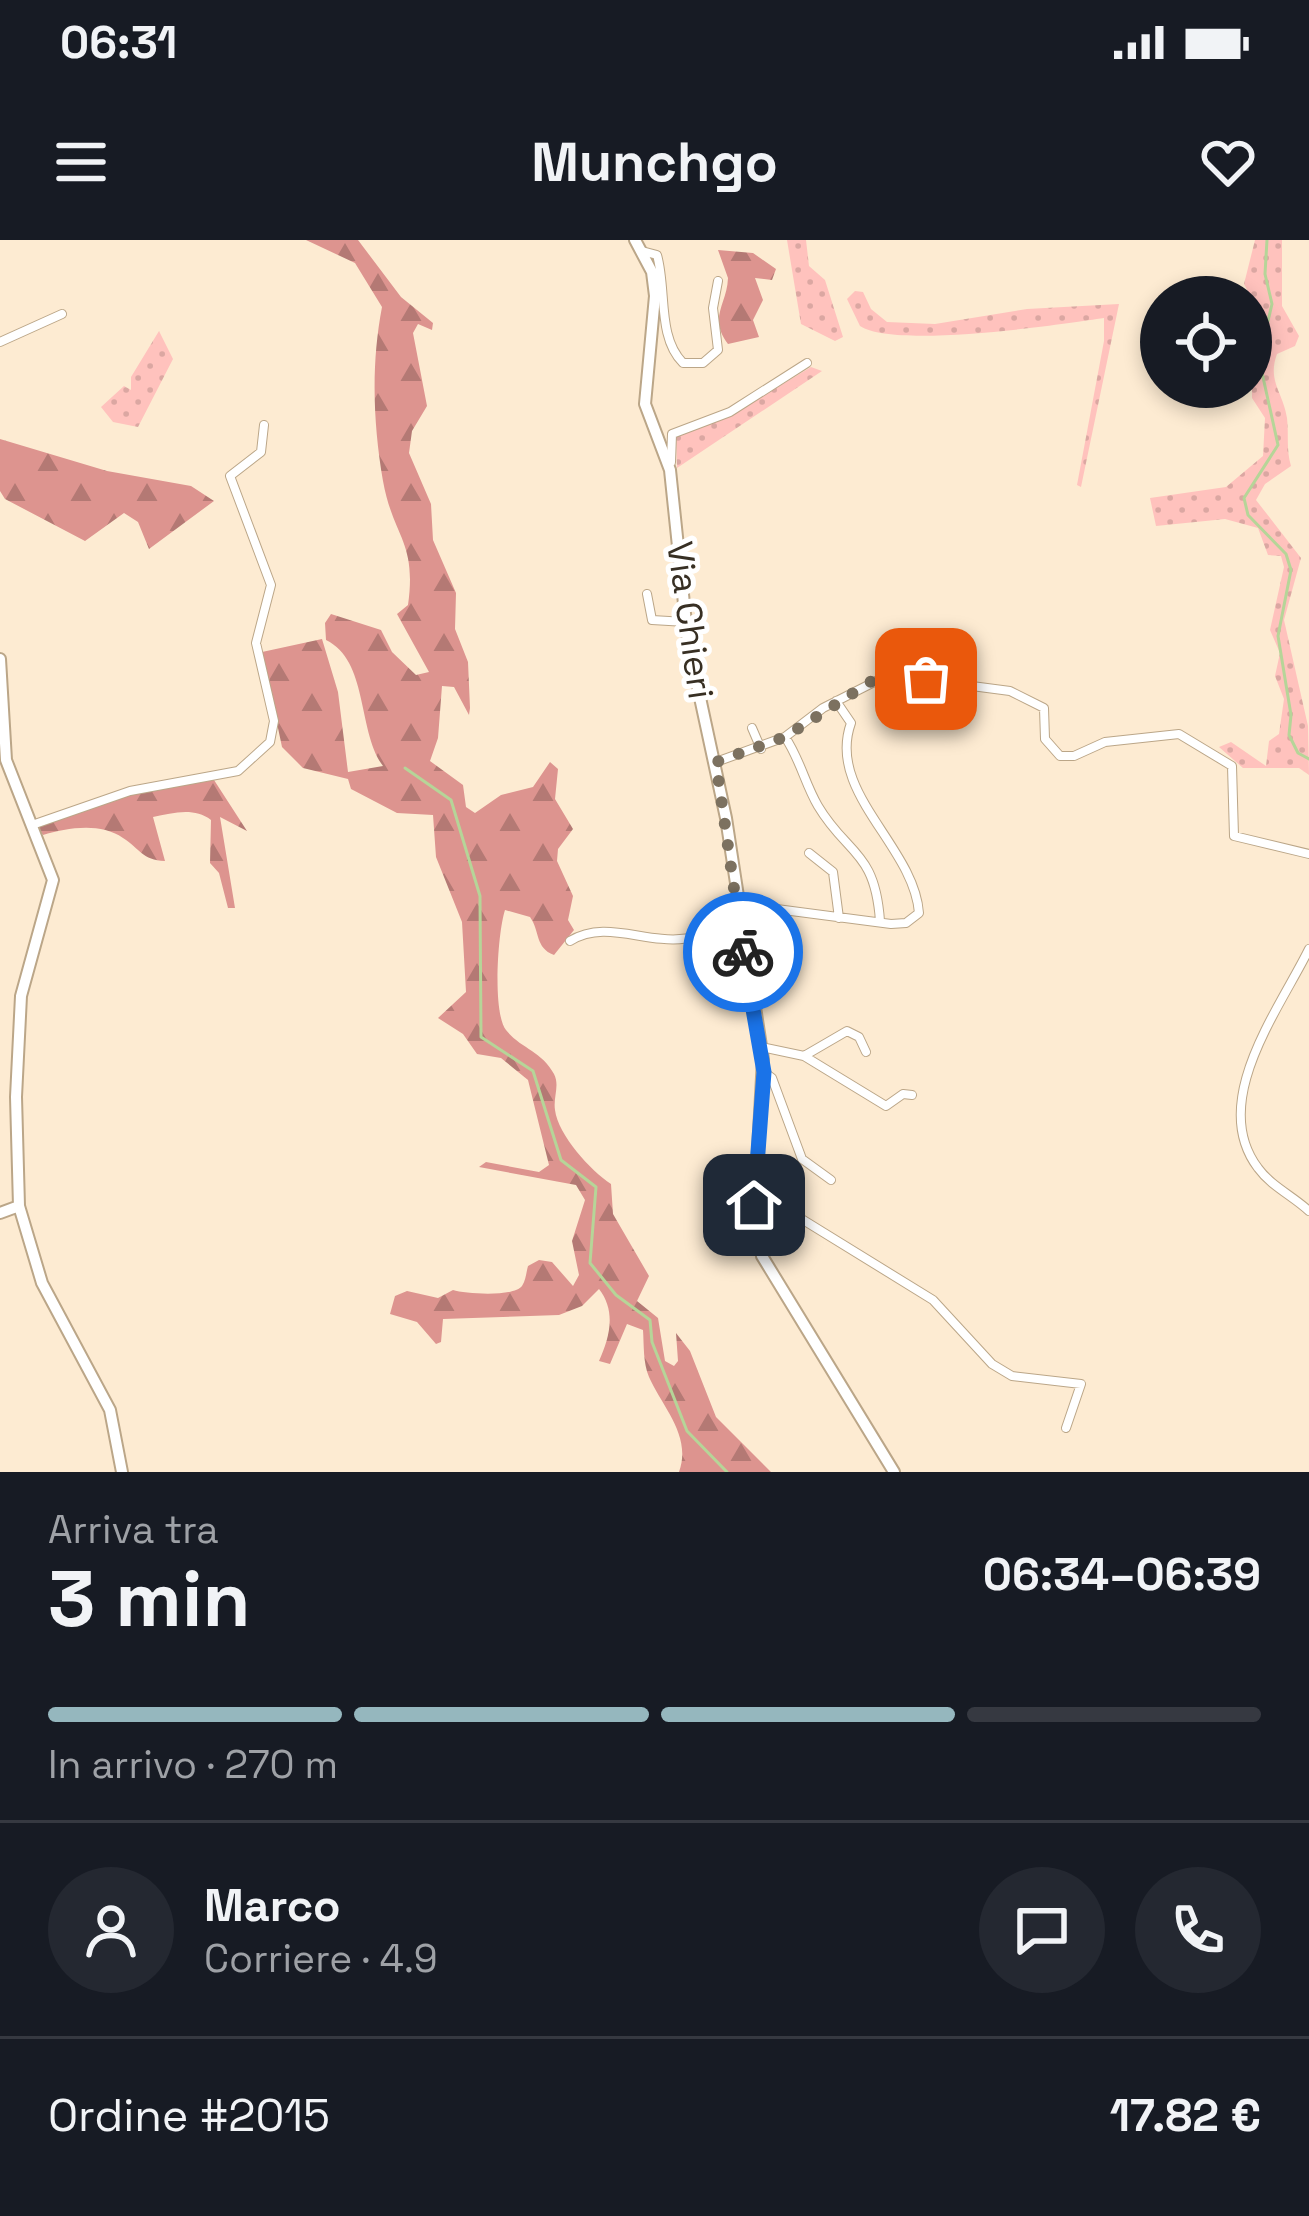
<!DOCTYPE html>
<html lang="it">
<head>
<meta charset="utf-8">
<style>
  :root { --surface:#171b24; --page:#242831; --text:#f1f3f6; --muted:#9ea1a6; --line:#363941; --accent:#95b7be }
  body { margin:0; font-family:"Space Grotesk",sans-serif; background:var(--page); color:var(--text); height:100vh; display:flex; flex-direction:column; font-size:45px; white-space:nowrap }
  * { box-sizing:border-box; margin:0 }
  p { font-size:39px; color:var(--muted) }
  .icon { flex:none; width:66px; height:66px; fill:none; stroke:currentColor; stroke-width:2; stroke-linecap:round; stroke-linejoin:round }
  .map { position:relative; height:1232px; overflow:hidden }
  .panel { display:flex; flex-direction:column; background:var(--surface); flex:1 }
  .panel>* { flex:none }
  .buttons { position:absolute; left:1140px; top:36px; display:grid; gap:24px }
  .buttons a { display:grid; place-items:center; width:132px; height:132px; border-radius:50%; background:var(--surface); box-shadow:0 6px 18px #0003; font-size:60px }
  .pin { position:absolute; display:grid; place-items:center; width:102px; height:102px; color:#fff; margin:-51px; border-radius:24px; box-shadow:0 6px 18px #0006 }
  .courier { position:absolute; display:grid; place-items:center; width:120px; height:120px; margin:-60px; border:9px solid #1a73e8; border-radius:50%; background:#fff; color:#222; box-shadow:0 3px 15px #0007 }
  .headline em { font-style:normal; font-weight:800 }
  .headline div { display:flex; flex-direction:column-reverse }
  .headline { display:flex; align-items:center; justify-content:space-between; height:204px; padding:0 48px }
  h1 { font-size:78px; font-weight:800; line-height:90px }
  .bar { display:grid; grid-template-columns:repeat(4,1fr); gap:18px 12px; align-content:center; height:144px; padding:0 48px }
  .bar i { height:15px; border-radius:9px; background:var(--line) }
  .bar .active { background:var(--accent) }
  .bar p { grid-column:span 4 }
  .line { display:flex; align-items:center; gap:30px; padding:0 48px; border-top:3px solid var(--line) }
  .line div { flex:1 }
  .round { display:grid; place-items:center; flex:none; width:126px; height:126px; border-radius:63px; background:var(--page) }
  .status { display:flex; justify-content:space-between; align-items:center; height:84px; padding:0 60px; background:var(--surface); direction:ltr }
  .status svg { height:33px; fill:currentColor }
  header { display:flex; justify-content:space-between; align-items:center; height:156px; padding:0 48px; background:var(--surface); font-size:54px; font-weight:800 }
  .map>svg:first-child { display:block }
  .grass { fill:url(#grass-dots) }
  .forest { fill:url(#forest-firs) }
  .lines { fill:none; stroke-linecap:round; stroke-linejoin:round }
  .stream { stroke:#b6d598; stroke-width:3 }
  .street-casing { stroke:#bba688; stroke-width:10 }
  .secondary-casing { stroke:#bba688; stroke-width:14 }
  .street { stroke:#fff; stroke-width:8 }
  .secondary { stroke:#fff; stroke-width:10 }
  .done { stroke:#7c7160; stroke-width:12; stroke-dasharray:0 21.6 }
  .route { stroke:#1a73e8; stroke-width:15 }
  .labels { text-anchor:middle; stroke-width:10; stroke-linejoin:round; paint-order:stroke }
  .street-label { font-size:36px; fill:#372f23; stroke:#fff }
</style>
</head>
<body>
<div class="status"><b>06:31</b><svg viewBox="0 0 49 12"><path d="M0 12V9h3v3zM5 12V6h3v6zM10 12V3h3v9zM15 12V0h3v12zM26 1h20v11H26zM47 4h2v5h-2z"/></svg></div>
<header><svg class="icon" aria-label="menu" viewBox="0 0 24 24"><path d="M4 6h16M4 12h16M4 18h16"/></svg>Munchgo<svg class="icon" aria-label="heart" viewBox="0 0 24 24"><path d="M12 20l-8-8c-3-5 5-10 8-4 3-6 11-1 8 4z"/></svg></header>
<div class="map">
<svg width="1309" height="1232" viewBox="0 0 1309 1232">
  <defs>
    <pattern id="grass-dots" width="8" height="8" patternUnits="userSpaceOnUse" patternTransform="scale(3)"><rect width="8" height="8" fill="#ffc2bd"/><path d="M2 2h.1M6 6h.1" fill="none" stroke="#dba7a2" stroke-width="1.8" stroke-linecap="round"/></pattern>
    <pattern id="forest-firs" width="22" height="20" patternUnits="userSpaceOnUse" patternTransform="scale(3)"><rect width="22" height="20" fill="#dd948f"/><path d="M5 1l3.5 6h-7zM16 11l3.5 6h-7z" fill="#b47974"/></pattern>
  </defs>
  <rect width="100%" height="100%" fill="#fdebd2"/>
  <!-- grass -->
  <path class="grass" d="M 787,0 L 806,0 L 809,26 L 825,40 L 843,97 L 835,101 L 801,84 Z
    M 1255,0 L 1282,0 L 1282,66 L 1299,96 L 1295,106 L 1277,114 C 1267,141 1283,152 1287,178 C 1289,196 1286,209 1291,226 L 1265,244 L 1256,260 L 1301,318 L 1284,380 L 1308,486 L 1309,535 L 1299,528 L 1243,528 L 1219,507 L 1231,502 L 1266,526 L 1269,501 L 1279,494 L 1284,459 L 1275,436 L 1280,413 L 1270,390 L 1284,327 L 1281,316 L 1268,315 L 1258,288 L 1225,279 L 1156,286 L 1150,258 L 1226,247 L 1263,216 L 1265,178 L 1252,158 L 1251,57 L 1244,44 Z
    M 855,51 L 863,52 L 871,69 L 887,82 L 935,84 L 1027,69 L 1119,64 L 1081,247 L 1077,245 L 1104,101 L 1104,78 C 1057,85 895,109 860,86 L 847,59 Z
    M 159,91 L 173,119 L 138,187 L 113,182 L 101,167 L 124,146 L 131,150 L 131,137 Z
    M 811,127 L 822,131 L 677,228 L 676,197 L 733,174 Z"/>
  <!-- forest -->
  <path class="forest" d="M 306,0 L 358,0 L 401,57 L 433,83 L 432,90 L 418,84 L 413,93 L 427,166 L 412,191 L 409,213 L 431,264 L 433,300 L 456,353 L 455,389 L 468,422 L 470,468 L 469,475 L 454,447 L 442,446 L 438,498 L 430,521 L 463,545 L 466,567 L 475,573 L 501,555 L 533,547 L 550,522 L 558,529 L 555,559 L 573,589 L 558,609 L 557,621 L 573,656 L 568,680 L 574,690 L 554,715 C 535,708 540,691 530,677 L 505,670 C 498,691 492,772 506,790 C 520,808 542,811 554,834 C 560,846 553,857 555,870 C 558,895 591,931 611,944 L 613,974 L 649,1036 L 637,1061 L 658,1078 L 665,1121 L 674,1126 L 678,1121 L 676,1093 L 690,1111 L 716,1177 L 771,1232 L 679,1232 C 692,1196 663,1168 649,1137 C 643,1123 644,1105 643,1090 L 627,1084 L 610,1124 L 599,1121 C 609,1099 617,1072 599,1049 L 582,1066 L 559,1075 L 443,1079 L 441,1102 L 436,1104 L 417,1082 L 390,1074 L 395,1056 L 407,1051 L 438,1058 L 453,1050 C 466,1054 514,1057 522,1046 C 526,1040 526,1033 528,1026 L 539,1020 L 552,1022 L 573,1046 L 579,1035 L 572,1001 L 585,960 L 576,945 L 479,927 L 486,922 L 539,932 L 549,925 L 528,840 L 501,818 L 477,814 L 463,794 L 438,778 L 466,752 L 462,682 L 436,617 L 433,575 L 397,573 L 351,549 L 348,539 L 303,528 L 282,507 L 262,412 L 322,399 L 338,452 L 348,532 L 383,526 C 357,491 369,421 326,400 L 325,383 L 331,374 L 381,390 L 392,412 L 416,435 L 429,432 L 397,374 L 408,365 C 417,301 393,297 383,241 C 373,183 371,124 382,67 L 355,23 Z
    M 718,10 L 753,13 L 776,29 L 772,40 L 755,38 L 763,60 L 753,80 L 759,97 L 728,104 C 708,77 727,65 728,38 Z
    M 0,199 L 107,231 L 191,246 L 214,261 L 149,309 L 138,282 L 124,273 L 85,301 L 5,259 L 0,251 Z
    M 214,540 L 247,591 L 220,577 L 235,668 L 228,668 L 219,633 L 210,623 L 211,580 C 194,567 173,573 153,577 L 165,621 C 142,620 140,609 123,598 C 100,582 67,588 43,595 L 36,586 L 132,554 Z"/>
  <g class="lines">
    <!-- stream -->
    <path class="stream" d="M 1267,0 L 1265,34 L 1272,64 L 1259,119 L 1278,205 L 1244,258 L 1248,275 L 1286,314 L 1291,330 L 1278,396 L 1291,475 L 1289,495 L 1298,513 L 1309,519
      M 405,528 L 451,560 L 480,656 L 481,797 L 533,831 L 561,920 L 596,947 L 590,1023 L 616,1055 L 650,1080 L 652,1102 L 687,1191 L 727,1232"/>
    <!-- street casing -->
    <g class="street-casing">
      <path id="street" d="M 642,11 L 657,15 C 667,50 657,97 683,123 L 703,123 L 718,110 L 713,68 L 718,41
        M 0,102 L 62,74
        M 671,222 L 672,194 L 730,172 L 807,123
        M 647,354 L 652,380 L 686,382
        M 752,488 L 761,509
        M 785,497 C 800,519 805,544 818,566 C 847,615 875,610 880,681
        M 716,522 L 785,497 L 823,468 L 888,435 L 1010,451 L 1044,468 L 1045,499 L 1060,516 L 1074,516 L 1105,502 L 1179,494 L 1232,526 L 1234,596 L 1309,614
        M 32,585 L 130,551 L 238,531 L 270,502 L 274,481 L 256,403 L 271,345 L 230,236 L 261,212 L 264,185
        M 809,613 L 833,632 L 839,678
        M 738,664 L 891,684 L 906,683 L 919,673 C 914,606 826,552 851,483 L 836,461
        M 570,701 C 620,670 676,732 737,672
        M 1309,709 C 1279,770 1208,862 1258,928 C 1271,946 1293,956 1309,971
        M 761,807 L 804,816 L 886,866 L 903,854 L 912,855
        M 804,816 L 847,791 L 859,797 L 866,812
        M 764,832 L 772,838 L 802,919 L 831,940
        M 759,992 L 800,978 L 933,1060 L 992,1124 L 1012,1136 L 1081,1144 L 1066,1188"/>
    </g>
    <!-- secondary casing -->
    <g class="secondary-casing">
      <path id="secondary" d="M 635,0 L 652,32 L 655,56 L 645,164 L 670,230 L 688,402 L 726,578 L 763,819 L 755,965 L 762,1016 L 894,1232
        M 0,419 L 6,520 L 53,640 L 21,756 L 16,857 L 19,966 L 42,1043 L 110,1170 L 122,1232
        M 0,973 L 19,966"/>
    </g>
    <!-- street -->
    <use href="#street" class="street"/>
    <!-- secondary -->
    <use href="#secondary" class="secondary"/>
  </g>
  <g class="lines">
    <!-- done -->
    <path class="done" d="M 743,712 L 716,522 L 785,497 L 878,437 L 926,439"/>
    <!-- route -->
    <path class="route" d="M 743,712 L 764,832 L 754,965"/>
  </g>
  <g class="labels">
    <!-- street labels -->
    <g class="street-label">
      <text transform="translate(691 380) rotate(82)" y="13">Via Chieri</text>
    </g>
  </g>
</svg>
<div class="buttons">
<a><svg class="icon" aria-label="locate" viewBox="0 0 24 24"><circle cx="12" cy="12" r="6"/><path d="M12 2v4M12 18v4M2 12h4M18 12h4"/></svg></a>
</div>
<div class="pin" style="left:926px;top:439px;background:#ea580c"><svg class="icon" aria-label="bag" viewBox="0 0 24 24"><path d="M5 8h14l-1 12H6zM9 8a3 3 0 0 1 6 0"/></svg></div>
<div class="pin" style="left:754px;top:965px;background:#1f2937"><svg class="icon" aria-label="home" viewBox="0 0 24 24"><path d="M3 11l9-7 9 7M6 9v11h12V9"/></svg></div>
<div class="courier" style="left:743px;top:712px"><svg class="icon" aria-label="bike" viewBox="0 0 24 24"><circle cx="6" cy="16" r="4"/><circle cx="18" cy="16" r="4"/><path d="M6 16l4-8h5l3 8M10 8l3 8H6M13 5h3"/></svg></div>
</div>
<section class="panel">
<div class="headline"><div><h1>3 min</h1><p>Arriva tra</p></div><em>06:34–06:39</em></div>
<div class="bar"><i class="active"></i><i class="active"></i><i class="active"></i><i></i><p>In arrivo · 270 m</p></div>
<div class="line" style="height:216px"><a class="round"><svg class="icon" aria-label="person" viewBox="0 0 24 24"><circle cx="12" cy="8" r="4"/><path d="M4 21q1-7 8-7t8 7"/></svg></a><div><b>Marco</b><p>Corriere · 4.9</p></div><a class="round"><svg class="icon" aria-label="chat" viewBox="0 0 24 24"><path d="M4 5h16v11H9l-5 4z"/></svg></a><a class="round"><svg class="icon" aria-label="phone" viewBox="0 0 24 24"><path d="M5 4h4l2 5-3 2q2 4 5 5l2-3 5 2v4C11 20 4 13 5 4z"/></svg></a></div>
<div class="line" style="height:156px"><div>Ordine #2015</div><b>17.82 €</b></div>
</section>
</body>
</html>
